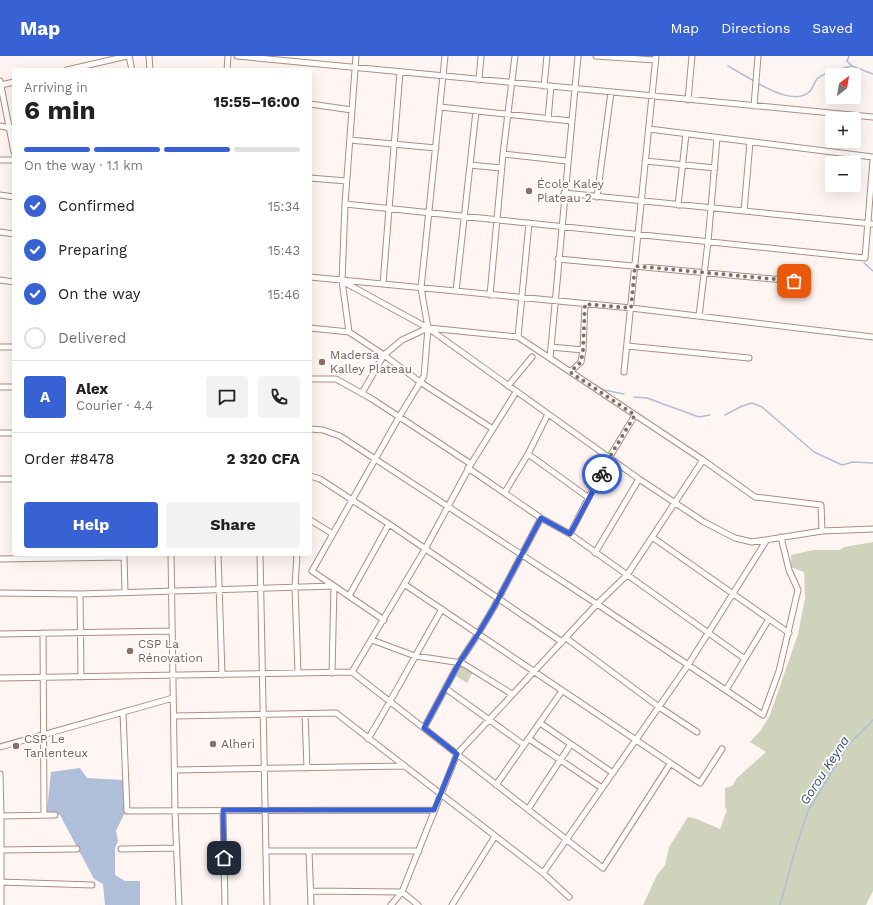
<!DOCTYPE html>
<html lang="en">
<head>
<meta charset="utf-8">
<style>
  :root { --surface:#fff; --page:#f2f2f2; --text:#222; --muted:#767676; --line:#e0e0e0; --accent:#3862d3 }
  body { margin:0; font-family:"Work Sans",sans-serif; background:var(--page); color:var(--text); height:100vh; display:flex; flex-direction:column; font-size:15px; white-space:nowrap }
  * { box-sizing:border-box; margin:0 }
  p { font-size:13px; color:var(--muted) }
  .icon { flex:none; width:22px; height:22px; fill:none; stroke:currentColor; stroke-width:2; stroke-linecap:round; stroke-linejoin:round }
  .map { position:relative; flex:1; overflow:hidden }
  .side { position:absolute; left:12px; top:12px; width:300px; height:488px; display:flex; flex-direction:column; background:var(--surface); border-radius:4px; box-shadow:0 4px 16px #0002 }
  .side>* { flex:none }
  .needle { width:26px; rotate:31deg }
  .fabs { position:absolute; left:825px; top:12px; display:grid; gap:8px }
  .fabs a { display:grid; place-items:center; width:36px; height:36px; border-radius:4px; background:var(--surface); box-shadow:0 4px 16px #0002; font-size:20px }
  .pin { position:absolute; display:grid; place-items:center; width:34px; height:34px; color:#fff; margin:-17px; border-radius:8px; box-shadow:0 2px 6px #0006 }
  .courier { position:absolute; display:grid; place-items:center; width:40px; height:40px; margin:-20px; border:3px solid #3862d3; border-radius:50%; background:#fff; color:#222; box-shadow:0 1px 5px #0007 }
  .overview em { font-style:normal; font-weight:700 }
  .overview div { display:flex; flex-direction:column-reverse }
  .overview { display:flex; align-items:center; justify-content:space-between; height:68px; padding:0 12px }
  h1 { font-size:26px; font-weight:700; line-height:30px }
  .bar { display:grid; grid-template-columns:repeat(4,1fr); gap:6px 4px; align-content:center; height:48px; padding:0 12px }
  .bar i { height:5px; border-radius:3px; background:var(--line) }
  .bar .active { background:var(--accent) }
  .bar p { grid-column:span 4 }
  .line { display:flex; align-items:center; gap:10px; padding:0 12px; border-top:1px solid var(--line) }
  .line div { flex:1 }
  .round { display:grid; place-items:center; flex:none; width:42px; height:42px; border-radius:4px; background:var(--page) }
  ol { padding:0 12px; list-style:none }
  li { display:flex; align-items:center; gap:12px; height:44px }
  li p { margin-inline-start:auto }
  li .icon { padding:4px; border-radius:50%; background:var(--accent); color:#fff; stroke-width:4 }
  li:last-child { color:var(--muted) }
  li i { width:22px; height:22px; border:2px solid var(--line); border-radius:50% }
  .action { display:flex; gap:8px; margin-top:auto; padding:8px 12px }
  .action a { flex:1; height:46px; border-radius:4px; background:var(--accent); color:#fff; font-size:16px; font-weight:700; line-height:46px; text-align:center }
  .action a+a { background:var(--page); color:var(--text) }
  header { display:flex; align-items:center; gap:24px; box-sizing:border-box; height:56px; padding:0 20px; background:var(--accent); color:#fff }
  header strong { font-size:19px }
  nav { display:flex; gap:22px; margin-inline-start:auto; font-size:14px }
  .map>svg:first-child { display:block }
  .green { fill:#d0d3bc }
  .water { fill:#afbed9 }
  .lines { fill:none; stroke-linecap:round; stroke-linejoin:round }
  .stream { stroke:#afbed9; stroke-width:1.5 }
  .minor-casing { stroke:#b18c7f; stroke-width:7 }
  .minor { stroke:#fff; stroke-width:5 }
  .done { stroke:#7d706b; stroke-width:4; stroke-dasharray:0 7.2 }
  .route { stroke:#3862d3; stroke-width:5 }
  .education-dot { fill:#8d6e63; stroke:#fff; stroke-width:1.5 }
  .labels { text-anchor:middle; stroke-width:3.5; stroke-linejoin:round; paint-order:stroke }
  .education-label { font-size:12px; fill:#785e54; stroke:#fff; text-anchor:start }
  .water-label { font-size:13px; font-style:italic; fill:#374c74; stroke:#fff }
</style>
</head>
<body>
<header>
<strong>Map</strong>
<nav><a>Map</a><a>Directions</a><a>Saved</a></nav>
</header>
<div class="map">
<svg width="873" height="849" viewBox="0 0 873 849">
  <rect width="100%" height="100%" fill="#fff6f3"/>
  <!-- green -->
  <path class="green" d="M 873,486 L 873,835 L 866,849 L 643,849 L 657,819 L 665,809 L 669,791 L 688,761 L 697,763 L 720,773 L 727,754 L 725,751 L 725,732 L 732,730 L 737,722 L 766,696 L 750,686 L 761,674 L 770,659 L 798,578 L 805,542 L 804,516 L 791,511 L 791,499 L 813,494 L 840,494 L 844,491 Z
    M 462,609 L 473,616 L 467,627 L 456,620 Z"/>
  <!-- water -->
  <path class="water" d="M 80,712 L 87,722 L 123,724 L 125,756 L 116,775 L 118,785 L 115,792 L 115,819 L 125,825 L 140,825 L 140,849 L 105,849 L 103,828 L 94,823 L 60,759 L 47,755 L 51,716 Z"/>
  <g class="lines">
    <!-- stream -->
    <path class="stream" d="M 849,0 L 847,5 L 852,10 L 873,18
      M 728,10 L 754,25
      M 757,27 C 770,34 796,48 809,36 C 813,33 814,26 817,23 C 826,15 841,13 852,10
      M 864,207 L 873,215
      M 593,328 L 604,334 L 624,338
      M 634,341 L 647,342 L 699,361 L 710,359
      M 725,359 L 742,350 L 752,347 L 762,351 L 814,396 L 842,409 L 853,406 L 873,407
      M 780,849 L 797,788 L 808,755 L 848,689 L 873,664"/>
    <!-- minor casing -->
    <g class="minor-casing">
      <path id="minor" d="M 129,0 L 132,14
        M 149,0 L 150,14
        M 237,0 L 873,61
        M 596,0 L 655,4
        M 67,14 L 127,0
        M 227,14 L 228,0
        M 479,24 L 481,0
        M 0,25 L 14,96
        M 1,29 L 14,26
        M 544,30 L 547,0
        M 688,44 L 692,0
        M 310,48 L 352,54
        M 754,50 L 758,0
        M 440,51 L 571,65
        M 548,63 L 551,30
        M 0,70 L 10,72 L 14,71
        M 649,73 L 873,101
        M 350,84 L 436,92
        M 503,98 L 567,105
        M 0,104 L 14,104
        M 645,105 L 715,112
        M 470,109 L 501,112
        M 310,122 L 346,125
        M 564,137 L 873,168
        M 0,139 L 14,141
        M 597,141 L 611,36
        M 345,148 L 865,202 L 873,104
        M 678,149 L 686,78
        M 744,155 L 750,86
        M 0,176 L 14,178
        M 558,203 L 794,225
        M 310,221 L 631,252 L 873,281
        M 0,224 L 14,226
        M 342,225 L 428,272 L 639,423 L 704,466 L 735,482 L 752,486 L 822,475 L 873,473
        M 383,228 L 400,16
        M 456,235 L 476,55
        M 490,239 L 503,98 L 515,0
        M 699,260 L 708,186 L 717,82
        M 310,272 L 349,276 L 384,299 L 420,326 L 493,373
        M 429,272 L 518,281 L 703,404 L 755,441 L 821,449 L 822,475
        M 349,276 L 342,225 L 345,148 L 356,0
        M 518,281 L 529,167
        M 627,290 L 749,302
        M 0,291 L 14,291
        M 551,291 L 583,294
        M 550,302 L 578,0
        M 570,316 L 581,306 L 583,294 L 585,248
        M 624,316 L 656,0
        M 310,323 L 336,323 L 372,343 L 471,408
        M 508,330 L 532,301
        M 0,331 L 14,331
        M 362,337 L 384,299 L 402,284 L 428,272 L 421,232 L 445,0
        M 310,373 L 323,374 L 340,380 L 597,548 L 763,659 L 779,615 L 798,534 L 789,514 L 781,481
        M 0,377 L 14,377
        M 528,398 L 589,442
        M 468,412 L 541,462 L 570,478 L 745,603
        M 310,420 L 320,423 L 389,468 L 562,586
        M 0,423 L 14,423
        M 505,436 L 528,398 L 548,358
        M 310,464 L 333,478
        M 570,478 L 609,402 L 635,359
        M 652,481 L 789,577
        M 595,497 L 639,423
        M 171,498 L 175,755 L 179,849
        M 218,498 L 222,619
        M 260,498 L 267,849
        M 297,498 L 295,531 L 298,617
        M 124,499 L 125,537
        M 0,503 L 124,501
        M 404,528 L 700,727 L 722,693
        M 0,537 L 80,538 L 334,530 L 332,617
        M 80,538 L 81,621
        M 349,540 L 389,468
        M 384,564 L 312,515 L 399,361 L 424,320 L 428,272
        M 43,577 L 44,758
        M 0,578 L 172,575
        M 566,582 L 659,651 L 697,676
        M 372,584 L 415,600 L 462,607 L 512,638
        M 352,616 L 425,493 L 471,408 L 516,336
        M 0,622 L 352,616 L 603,812 L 670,708
        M 445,632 L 524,689
        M 726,634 L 769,563
        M 123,657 L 127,755 L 435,754
        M 305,658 L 307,712
        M 174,660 L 336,657 L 543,817 L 569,841
        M 540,667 L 613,717
        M 424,672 L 459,607 L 478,578 L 494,551 L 541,462
        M 368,683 C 394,640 417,596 442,553
        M 529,683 L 602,732
        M 0,691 L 173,642
        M 175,714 L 404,710
        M 0,718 L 1,759 L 1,849
        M 496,729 L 562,635
        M 528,753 L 571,688
        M 223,755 L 225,849
        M 0,760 L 55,759
        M 121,793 L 177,792
        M 0,794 L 77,793
        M 267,795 L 419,795
        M 309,795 L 311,849
        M 543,817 L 688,609 L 766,485
        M 0,826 L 92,829
        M 311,835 L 402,836 L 418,849
        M 391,849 L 402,836 L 457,698 L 597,548 L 627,519 L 703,404
        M 452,849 L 495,780"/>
    </g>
    <!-- minor -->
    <use href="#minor" class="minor"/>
  </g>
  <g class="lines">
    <!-- done -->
    <path class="done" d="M 602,418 L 609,402 L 635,359 L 570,316 L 581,306 L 583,294 L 585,248 L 631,252 L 635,210 L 794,225"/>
    <!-- route -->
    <path class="route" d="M 224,802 L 223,754 L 434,754 L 457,698 L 424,672 L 459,607 L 478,578 L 494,551 L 541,462 L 570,478 L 602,418"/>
  </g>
  <!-- markers -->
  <g class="education-dot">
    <circle cx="529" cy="135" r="4"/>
    <circle cx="322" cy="306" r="4"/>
    <circle cx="130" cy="595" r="4"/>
    <circle cx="213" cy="688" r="4"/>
    <circle cx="16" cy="690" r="4"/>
  </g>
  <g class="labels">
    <!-- education labels -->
    <g class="education-label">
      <text x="537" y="132">École Kaley<tspan x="537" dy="14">Plateau 2</tspan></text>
      <text x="330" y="303">Madersa<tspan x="330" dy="14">Kalley Plateau</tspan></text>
      <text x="138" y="592">CSP La<tspan x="138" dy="14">Rénovation</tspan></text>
      <text x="24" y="687">CSP Le<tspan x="24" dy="14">Tanlenteux</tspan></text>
      <text x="221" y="692">Alheri</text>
    </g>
    <!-- water labels -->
    <g class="water-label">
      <text transform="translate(824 714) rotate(-57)" y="5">Gorou Keyna</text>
    </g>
  </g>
</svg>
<div class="fabs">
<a><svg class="needle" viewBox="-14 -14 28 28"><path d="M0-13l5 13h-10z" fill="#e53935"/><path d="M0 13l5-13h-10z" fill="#767676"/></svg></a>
<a>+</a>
<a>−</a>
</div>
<div class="pin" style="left:794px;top:225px;background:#ea580c"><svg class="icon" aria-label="bag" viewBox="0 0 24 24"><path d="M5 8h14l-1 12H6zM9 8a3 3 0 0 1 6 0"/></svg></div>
<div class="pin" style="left:224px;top:802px;background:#1f2937"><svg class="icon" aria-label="home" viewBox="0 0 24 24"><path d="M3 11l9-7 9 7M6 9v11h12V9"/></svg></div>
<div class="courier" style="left:602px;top:418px"><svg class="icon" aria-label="bike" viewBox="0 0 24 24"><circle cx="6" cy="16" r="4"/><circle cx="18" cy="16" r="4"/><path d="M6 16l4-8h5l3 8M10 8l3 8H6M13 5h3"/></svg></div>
<section class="side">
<div class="overview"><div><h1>6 min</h1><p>Arriving in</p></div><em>15:55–16:00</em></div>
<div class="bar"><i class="active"></i><i class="active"></i><i class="active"></i><i></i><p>On the way · 1.1 km</p></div>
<ol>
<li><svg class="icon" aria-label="check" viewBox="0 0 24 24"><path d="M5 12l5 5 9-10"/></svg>Confirmed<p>15:34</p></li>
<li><svg class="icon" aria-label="check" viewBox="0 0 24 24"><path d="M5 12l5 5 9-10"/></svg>Preparing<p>15:43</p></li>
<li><svg class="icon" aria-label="check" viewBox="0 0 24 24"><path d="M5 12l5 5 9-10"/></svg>On the way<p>15:46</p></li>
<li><i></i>Delivered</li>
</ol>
<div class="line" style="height:72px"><b class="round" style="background:var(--accent);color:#fff">A</b><div><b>Alex</b><p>Courier · 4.4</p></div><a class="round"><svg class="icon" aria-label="chat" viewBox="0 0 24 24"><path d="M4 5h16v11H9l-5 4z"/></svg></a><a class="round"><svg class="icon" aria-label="phone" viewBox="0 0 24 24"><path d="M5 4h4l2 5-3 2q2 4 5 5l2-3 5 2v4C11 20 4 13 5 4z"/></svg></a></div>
<div class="line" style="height:52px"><div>Order #8478</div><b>2 320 CFA</b></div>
<div class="action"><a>Help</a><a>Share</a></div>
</section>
</div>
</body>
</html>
